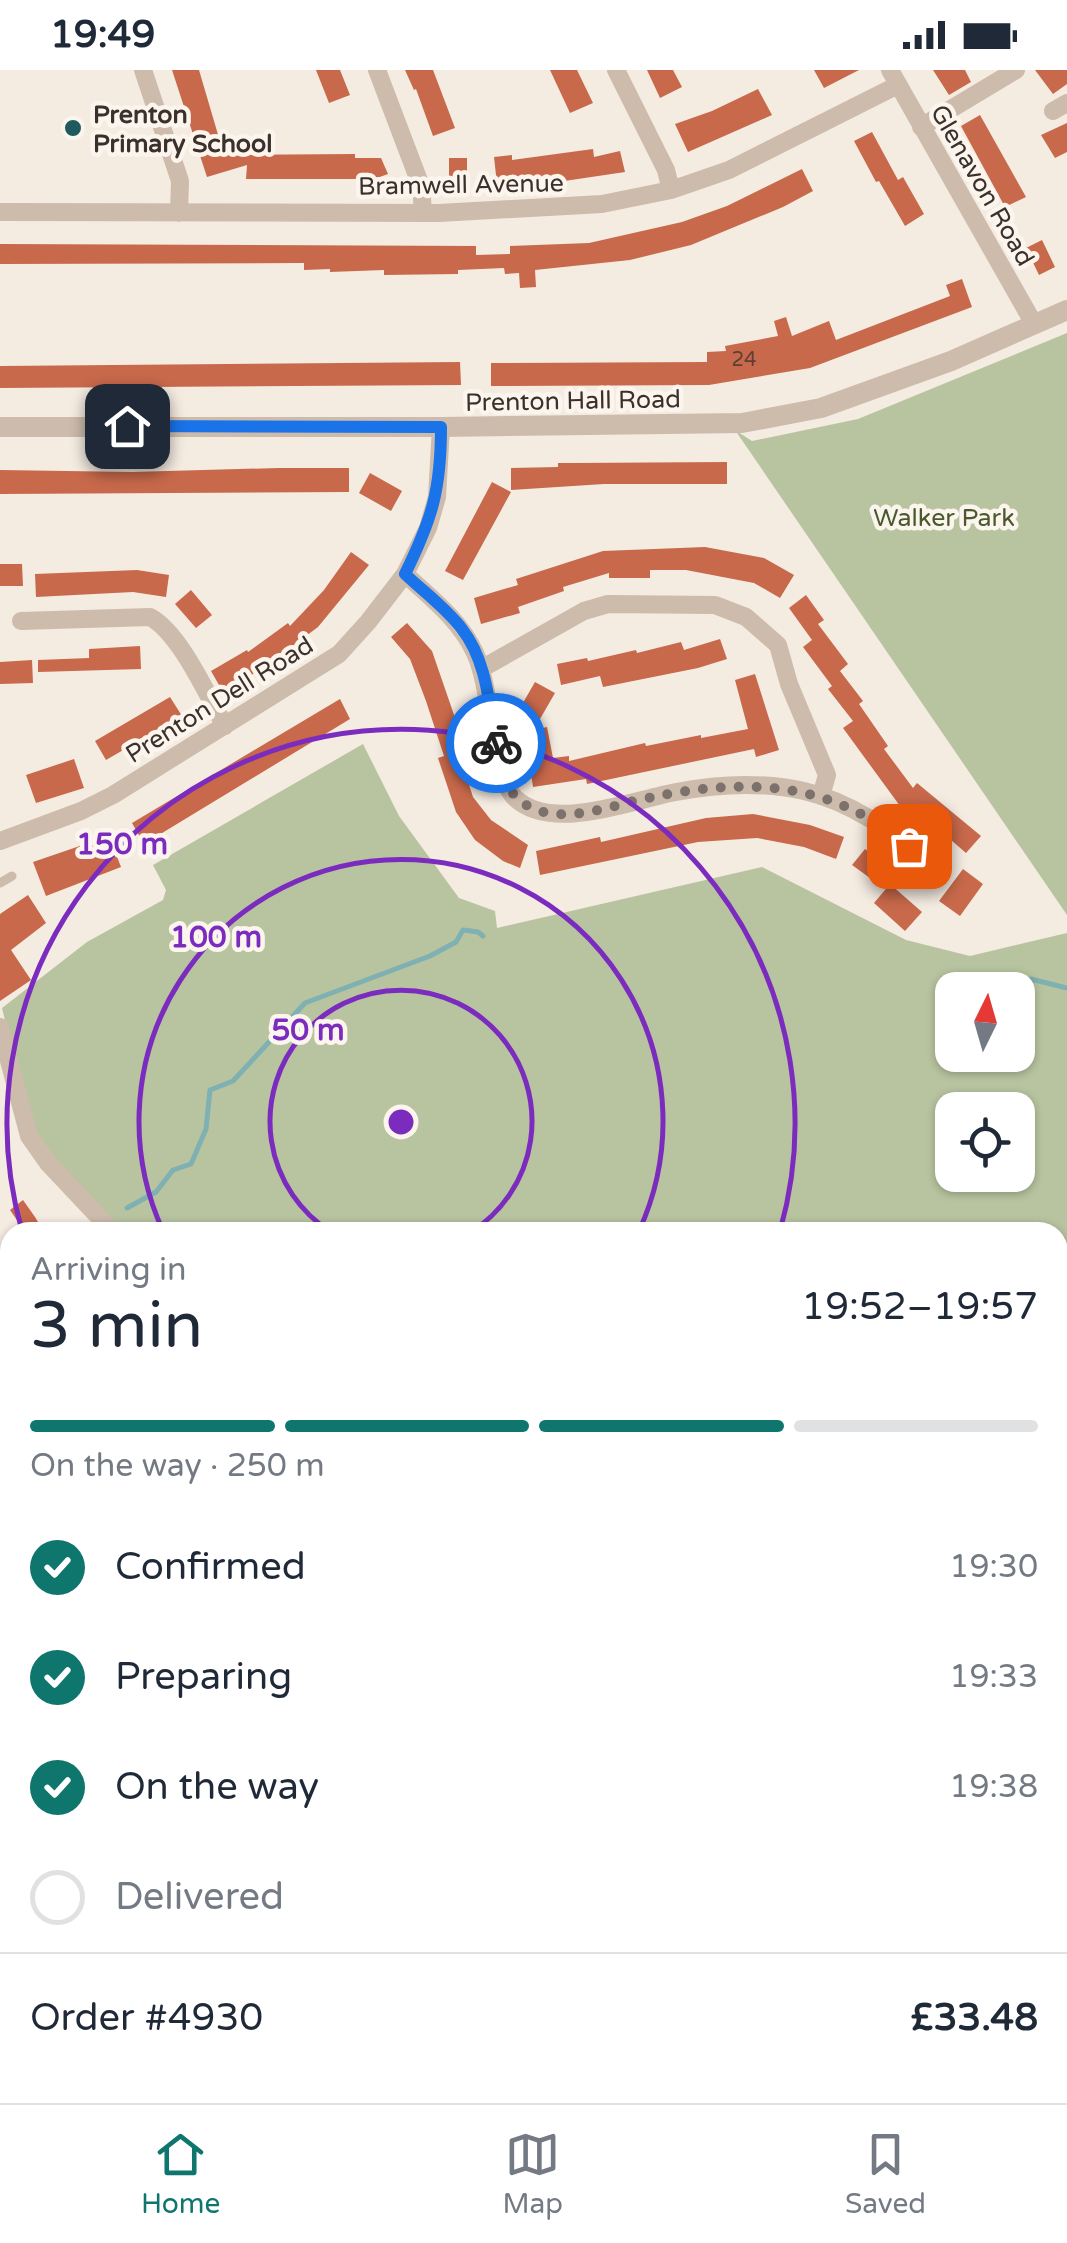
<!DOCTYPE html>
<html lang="en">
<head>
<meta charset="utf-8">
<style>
  :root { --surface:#fff; --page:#f2f2f3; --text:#1f2937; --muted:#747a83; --line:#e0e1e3; --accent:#0f766e }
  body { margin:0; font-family:"Varela Round",sans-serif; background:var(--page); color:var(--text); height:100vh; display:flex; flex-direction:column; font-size:38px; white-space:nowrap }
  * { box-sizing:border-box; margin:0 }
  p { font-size:32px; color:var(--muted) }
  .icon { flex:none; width:55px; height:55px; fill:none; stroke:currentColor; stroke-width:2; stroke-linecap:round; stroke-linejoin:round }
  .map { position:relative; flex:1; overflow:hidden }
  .details { position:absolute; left:0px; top:1152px; width:1068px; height:882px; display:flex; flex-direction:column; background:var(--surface); border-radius:30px 30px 0 0; box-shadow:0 2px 8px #0004 }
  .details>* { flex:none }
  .needle { width:65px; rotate:5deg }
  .fabs { position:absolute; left:935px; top:902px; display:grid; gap:20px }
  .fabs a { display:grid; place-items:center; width:100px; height:100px; border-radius:20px; background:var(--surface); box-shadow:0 2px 8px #0004; font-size:50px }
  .pin { position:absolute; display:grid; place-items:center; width:85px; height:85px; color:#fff; margin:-42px; border-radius:20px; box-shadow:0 5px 15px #0006 }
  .courier { position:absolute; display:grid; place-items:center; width:100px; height:100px; margin:-50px; border:8px solid #1a73e8; border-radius:50%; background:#fff; color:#222; box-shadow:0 2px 12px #0007 }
  .summary em { font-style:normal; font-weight:600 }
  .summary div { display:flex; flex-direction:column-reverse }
  .summary { display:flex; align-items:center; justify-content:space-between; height:170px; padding:0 30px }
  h1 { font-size:65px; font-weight:600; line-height:75px }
  .bar { display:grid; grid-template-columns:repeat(4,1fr); gap:15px 10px; align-content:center; height:120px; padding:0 30px }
  .bar i { height:12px; border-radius:8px; background:var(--line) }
  .bar .selected { background:var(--accent) }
  .bar p { grid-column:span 4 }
  .line { display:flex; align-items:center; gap:25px; padding:0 30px; border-top:2px solid var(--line) }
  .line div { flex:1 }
  ol { padding:0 30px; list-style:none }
  li { display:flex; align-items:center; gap:30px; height:110px }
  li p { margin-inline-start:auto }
  li .icon { padding:10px; border-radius:50%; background:var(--accent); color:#fff; stroke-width:4 }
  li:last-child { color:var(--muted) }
  li i { width:55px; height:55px; border:5px solid var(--line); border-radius:50% }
  .status { display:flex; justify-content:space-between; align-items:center; height:70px; padding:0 50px; background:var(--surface); direction:ltr }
  .status svg { height:28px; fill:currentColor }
  .menu { display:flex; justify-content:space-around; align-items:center; height:140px; border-top:2px solid var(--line); background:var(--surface); font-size:28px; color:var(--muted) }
  .menu a { display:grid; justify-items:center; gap:5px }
  .menu .selected { color:var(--accent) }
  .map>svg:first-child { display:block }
  .green { fill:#b8c4a0; fill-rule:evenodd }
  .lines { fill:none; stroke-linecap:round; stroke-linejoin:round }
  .stream { stroke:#7fb0b2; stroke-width:5 }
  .building { fill:#c8694b }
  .path { stroke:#b9a596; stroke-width:4; stroke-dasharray:5 5; stroke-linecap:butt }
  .service { stroke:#cdbbac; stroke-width:9 }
  .minor { stroke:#cdbbac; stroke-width:18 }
  .tertiary { stroke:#cdbbac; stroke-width:20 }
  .done { stroke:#7c716b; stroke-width:10; stroke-dasharray:0 18 }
  .route { stroke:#1a73e8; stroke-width:12 }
  .ring { fill:none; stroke:#7b2cbf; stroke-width:5 }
  .poi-dot { fill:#1f5a5e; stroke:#fbf5ee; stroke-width:4 }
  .labels { text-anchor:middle; stroke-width:9; stroke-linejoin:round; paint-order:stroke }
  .number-label { font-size:20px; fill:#5e3e33 }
  .poi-label { font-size:25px; font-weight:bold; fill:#3b302b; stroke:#fbf5ee; text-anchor:start }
  .street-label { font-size:25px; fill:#3b302b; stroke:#fbf5ee }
  .park-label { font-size:25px; fill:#4a5a2e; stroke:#fbf5ee }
  .centre { fill:#7b2cbf; stroke:#fbf5ee; stroke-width:5 }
  .ring-label { font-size:30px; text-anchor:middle; font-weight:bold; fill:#7b2cbf; stroke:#fbf5ee; stroke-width:9; stroke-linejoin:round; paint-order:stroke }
</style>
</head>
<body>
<div class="status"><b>19:49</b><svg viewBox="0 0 49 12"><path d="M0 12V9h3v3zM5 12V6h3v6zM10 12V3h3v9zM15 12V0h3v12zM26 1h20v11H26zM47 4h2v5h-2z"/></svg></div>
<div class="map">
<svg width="1067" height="2033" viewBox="0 0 1067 2033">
  <rect width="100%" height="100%" fill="#f4ebe1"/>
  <!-- green -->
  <path class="green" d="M 1067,263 L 1067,845 L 735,360 L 752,371 L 858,349 Z
    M 363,674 L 399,746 L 459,828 L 495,841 L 497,858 L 762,797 L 906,870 L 970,886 L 1067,863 L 1067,2033 L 678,2033 L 663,2025 L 1058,2025 L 1058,1162 L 122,1162 L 46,1084 L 29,1051 L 2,938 L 87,872 L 163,830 L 166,820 L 153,795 ZM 952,920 L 1018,920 L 1018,985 L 952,985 ZM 952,1040 L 1018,1040 L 1018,1105 L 952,1105 Z
    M 0,1212 L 10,1224 L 10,2015 L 3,2033 L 0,2033 Z"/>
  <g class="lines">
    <!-- stream -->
    <path class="stream" d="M 1031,909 L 1067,918
      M 127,1138 L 156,1122 L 173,1100 L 191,1094 L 206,1059 L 210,1020 L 233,1011 L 305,933 L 430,886 L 456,872 L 463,860 L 478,862 L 483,866
      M 0,1334 L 10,1320
      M 0,1622 L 10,1657
      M 1058,1694 L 1066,1713 L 1058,1721
      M 0,2013 L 10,1986
      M 711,2025 L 724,2033"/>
  </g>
  <!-- building -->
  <path class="building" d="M 172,0 L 199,0 L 224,85 L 355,84 L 355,88 L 381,88 L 388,104 L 374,109 L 246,109 L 247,95 L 207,107 Z
    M 316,0 L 340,0 L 350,25 L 329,33 Z
    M 405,0 L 433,0 L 455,58 L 433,66 L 416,19 L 414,20 Z
    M 550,0 L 577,0 L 593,33 L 570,43 Z
    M 647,0 L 673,0 L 682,17 L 660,28 Z
    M 814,0 L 859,0 L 824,18 Z
    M 933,0 L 965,0 L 971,12 L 949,25 Z
    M 1035,0 L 1067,0 L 1067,14 L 1053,24 Z
    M 758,19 L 772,45 L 688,82 L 675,54 L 712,41 Z
    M 980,45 L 1026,127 L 1005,137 L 961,56 Z
    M 1067,53 L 1067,82 L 1055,88 L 1041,65 Z
    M 872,62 L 898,110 L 903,107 L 924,144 L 905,156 L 879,111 L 876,112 L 854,71 Z
    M 593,79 L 594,87 L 620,81 L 625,102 L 551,113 L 497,114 L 494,87 L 512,85 L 512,90 Z
    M 449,88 L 467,88 L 467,116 L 449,116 Z
    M 802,99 L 813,121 L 783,137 L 691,175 L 630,190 L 535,200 L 536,217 L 520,218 L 519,203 L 505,204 L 504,198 L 458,200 L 458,204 L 384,205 L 384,200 L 330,202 L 330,199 L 304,200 L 304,193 L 0,194 L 0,174 L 476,176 L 476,185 L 510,184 L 510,176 L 589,173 L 682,152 L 727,136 Z
    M 1042,170 L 1055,197 L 1039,205 L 1026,178 Z
    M 962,209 L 972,237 L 810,298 L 709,315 L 491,316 L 491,293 L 707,292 L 707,282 L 726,281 L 725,276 L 778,266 L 774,251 L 786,247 L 792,266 L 829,251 L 836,270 L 950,226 L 946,215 Z
    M 460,292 L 461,315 L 0,318 L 0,296 Z
    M 727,392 L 727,414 L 604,414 L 511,420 L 511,398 L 558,397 L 558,393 L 573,393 Z
    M 278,398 L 349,398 L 349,422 L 0,424 L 0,400 L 132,402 Z
    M 370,403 L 402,421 L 391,441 L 359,423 Z
    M 492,412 L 511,422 L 463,510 L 445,501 Z
    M 705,477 L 764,488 L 794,505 L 780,528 L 754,513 L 686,500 L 650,500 L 650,508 L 609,508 L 609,503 L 563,517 L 564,521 L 518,537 L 520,543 L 481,554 L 474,528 L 518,515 L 516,509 L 603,481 Z
    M 351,482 L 369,495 L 318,557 L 263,598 L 223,622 L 211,601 L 247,580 L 248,582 L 288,553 L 290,556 L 324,520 Z
    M 0,494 L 22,494 L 23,516 L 0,516 Z
    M 137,500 L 169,505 L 166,527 L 133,522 L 36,527 L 35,504 Z
    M 191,520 L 212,545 L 196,558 L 175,534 Z
    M 806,525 L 824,550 L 818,554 L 848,594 L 840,601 L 863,631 L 859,634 L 888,676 L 884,679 L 913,718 L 917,713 L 981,766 L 966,783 L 936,757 L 931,763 L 900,736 L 843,658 L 853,651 L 828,619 L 832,616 L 803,577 L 812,570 L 789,538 Z
    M 407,553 L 432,581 L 463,671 L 456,674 L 473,727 L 491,750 L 528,775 L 520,798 L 503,791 L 475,770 L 456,742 L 438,688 L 444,686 L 426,631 L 410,589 L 391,567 Z
    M 720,569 L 727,589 L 698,598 L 603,617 L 600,606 L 561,615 L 557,594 L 587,588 L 588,591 L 636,580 L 637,583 L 681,572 L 684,580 Z
    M 140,576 L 141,599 L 38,602 L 38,590 L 89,588 L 89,579 Z
    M 32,590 L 33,613 L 0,614 L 0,592 Z
    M 755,604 L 779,680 L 756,687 L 754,679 L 587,714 L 586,709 L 533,717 L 528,683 L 524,684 L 519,663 L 547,657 L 553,688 L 569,686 L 569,691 L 645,673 L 646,676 L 701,665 L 701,668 L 748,659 L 735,610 Z
    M 535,612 L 555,623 L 540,649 L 520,638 Z
    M 170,627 L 182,646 L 106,690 L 95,671 Z
    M 340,629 L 350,649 L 144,774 L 132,753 Z
    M 74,689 L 84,718 L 36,733 L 26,705 Z
    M 753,744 L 810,755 L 844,767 L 836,789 L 804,777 L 757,768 L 698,772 L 540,805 L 536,781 L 600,767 L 601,772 L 706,748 Z
    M 109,766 L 121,797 L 46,826 L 33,792 Z
    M 865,779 L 890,797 L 877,813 L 852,795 Z
    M 963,799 L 983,814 L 960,846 L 939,831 Z
    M 890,814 L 922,842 L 905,861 L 874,833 Z
    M 28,825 L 46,853 L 11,880 L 31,910 L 0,931 L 0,844 Z
    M 23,1130 L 35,1147 L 44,1162 L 25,1162 L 10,1140 Z"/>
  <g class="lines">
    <!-- path -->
    <path class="path" d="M 451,2033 L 452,2025"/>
    <!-- service -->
    <path class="service" d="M 0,813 L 12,806"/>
    <!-- minor -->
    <path class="minor" d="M 143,0 L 180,111 L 179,143
      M 377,0 L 421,116 L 423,142
      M 616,0 L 666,100 L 671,120
      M 890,0 L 1034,254
      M 1053,41 L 1067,33
      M 921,57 L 1016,0
      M 0,142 L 439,143 L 602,134 L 671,120 L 729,100 L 898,15
      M 405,504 C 431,528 460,550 475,583 C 492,618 491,705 515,728 C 552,763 632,730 676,722 C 717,714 763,712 804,721 C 852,732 891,761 928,791
      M 21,551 L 150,547 C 180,563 207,625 225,656
      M 481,599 L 584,541 L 608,534 L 715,535 L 746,547 L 778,575 L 789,614 L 827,705 L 821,726
      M 0,771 L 81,741 L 113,725 L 339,584 L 368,552 L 405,504 L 428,458 L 437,427 L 441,357
      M 918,808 L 939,781
      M 0,957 L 29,1066 L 48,1093 L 113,1162"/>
    <!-- tertiary -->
    <path class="tertiary" d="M 0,357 L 441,357 L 742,353 L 821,338 L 951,291 L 1067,240"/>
  </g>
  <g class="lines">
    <!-- done -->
    <path class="done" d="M 496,673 C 501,699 504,724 530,737 C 561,753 603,739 634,731 C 737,708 824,706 909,776"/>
    <!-- route -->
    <path class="route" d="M 127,356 L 441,357 C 441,420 432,449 405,504 C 424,522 447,539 462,559 C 487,591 489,635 496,673"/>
  </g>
  <!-- distance rings -->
  <g class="ring">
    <path d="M331 1162A131 131 0 1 1 471 1162"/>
    <path d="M163 1161A262 262 0 1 1 639 1161"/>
    <path d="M22 1161A394 394 0 1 1 780 1161"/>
  </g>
  <!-- markers -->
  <circle class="poi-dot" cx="73" cy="58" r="10"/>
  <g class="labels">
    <!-- number labels -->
    <g class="number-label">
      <text x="744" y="296">24</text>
    </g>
    <!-- poi labels -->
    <g class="poi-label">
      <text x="93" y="53">Prenton<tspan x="93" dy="29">Primary School</tspan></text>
    </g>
    <!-- street labels -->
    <g class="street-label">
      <text transform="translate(461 114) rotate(-1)" y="9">Bramwell Avenue</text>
      <text transform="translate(983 115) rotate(60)" y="9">Glenavon Road</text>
      <text transform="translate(573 330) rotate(-1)" y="9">Prenton Hall Road</text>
      <text transform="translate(219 629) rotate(-32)" y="9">Prenton Dell Road</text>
    </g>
    <!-- park labels -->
    <g class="park-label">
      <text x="944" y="456">Walker Park</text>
    </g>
  </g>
  <circle cx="401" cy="1052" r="15" class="centre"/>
  <g class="ring-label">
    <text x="122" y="784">150 m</text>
    <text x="216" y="877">100 m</text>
    <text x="308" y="970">50 m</text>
  </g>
</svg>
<div class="fabs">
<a><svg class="needle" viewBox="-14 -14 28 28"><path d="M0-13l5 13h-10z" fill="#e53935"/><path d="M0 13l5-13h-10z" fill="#747a83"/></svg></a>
<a><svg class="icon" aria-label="locate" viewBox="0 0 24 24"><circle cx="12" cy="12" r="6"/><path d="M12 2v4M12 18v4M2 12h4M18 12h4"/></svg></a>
</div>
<div class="pin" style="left:909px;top:776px;background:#ea580c"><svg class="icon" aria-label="bag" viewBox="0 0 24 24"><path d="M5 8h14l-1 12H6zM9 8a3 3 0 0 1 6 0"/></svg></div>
<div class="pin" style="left:127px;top:356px;background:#1f2937"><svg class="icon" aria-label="home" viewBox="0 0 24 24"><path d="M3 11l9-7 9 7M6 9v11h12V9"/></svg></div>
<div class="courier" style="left:496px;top:673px"><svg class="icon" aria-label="bike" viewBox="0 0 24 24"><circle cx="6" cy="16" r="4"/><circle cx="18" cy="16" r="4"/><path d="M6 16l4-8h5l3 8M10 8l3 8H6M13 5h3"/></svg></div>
<section class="details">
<div class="summary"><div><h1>3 min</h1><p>Arriving in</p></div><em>19:52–19:57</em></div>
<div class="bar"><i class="selected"></i><i class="selected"></i><i class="selected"></i><i></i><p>On the way · 250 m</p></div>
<ol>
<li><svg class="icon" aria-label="check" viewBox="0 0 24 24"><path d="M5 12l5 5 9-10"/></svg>Confirmed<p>19:30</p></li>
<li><svg class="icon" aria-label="check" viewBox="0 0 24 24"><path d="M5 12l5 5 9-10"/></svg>Preparing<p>19:33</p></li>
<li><svg class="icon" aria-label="check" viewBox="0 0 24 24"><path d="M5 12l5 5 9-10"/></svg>On the way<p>19:38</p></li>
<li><i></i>Delivered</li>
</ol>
<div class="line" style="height:130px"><div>Order #4930</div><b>£33.48</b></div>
</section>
</div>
<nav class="menu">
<a class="selected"><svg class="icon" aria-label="home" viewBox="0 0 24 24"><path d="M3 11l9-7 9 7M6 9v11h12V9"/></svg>Home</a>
<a><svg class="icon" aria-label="map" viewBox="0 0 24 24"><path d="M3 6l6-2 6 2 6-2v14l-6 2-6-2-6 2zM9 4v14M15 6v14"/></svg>Map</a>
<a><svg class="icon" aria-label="saved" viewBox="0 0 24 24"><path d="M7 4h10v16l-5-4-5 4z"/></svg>Saved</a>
</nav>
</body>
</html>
